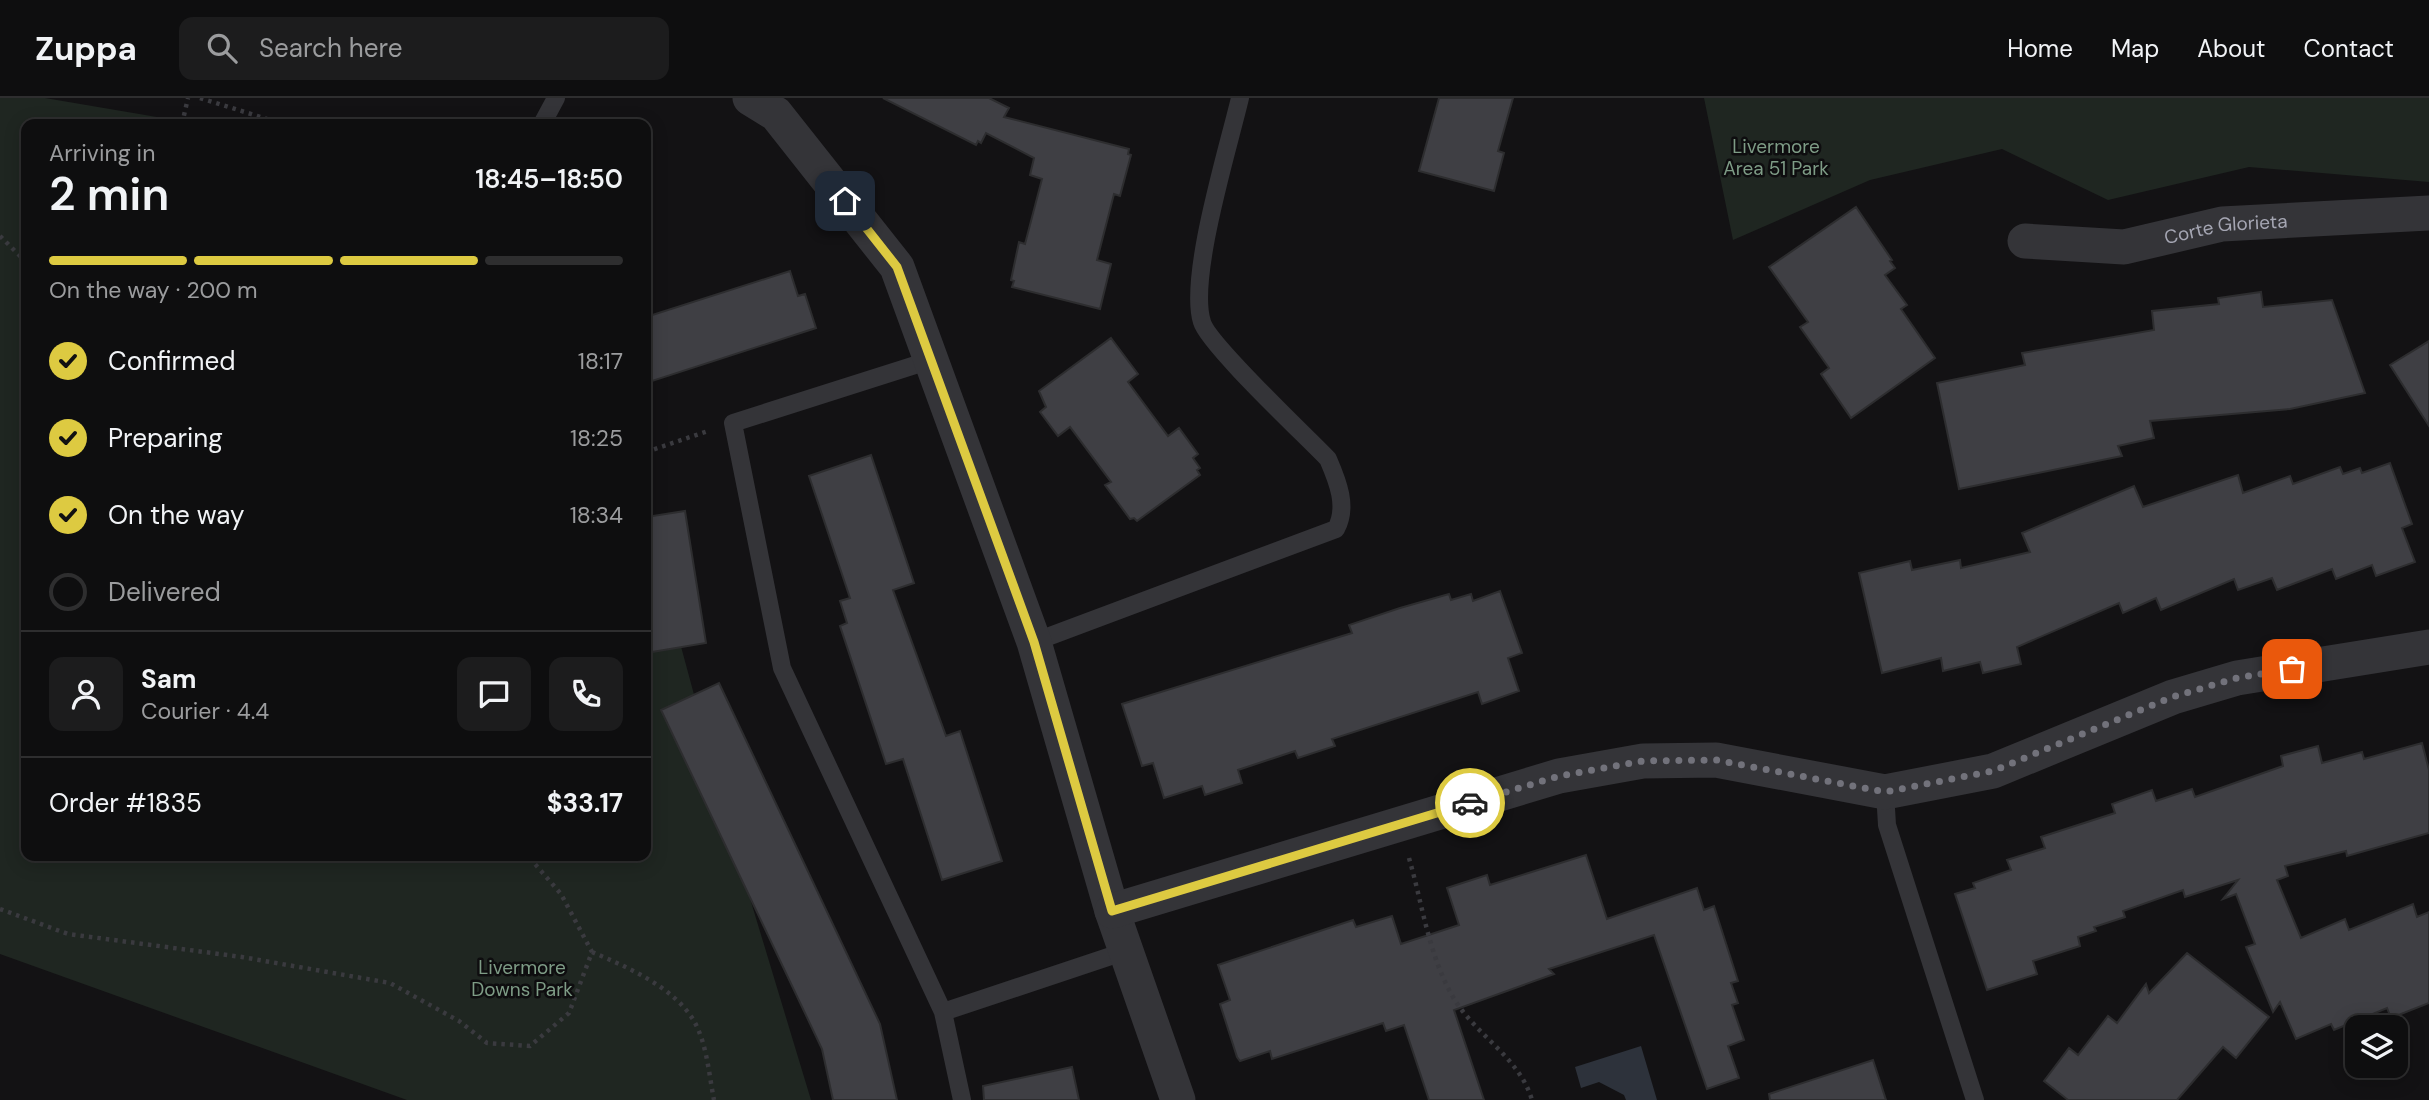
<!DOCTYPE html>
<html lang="en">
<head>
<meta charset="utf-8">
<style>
  :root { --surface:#0e0e0f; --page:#1c1c1d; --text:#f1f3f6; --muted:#9b9c9e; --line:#2e2e2f; --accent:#ddca41 }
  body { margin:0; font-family:"DM Sans",sans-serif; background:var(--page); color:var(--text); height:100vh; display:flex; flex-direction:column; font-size:26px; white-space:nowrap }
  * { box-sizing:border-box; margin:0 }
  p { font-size:23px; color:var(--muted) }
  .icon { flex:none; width:38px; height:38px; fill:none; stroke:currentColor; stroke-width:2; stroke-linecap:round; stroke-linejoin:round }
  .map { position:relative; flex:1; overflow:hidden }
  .details { position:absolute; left:21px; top:21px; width:630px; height:742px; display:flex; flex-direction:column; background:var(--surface); border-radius:14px; box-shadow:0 4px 18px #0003,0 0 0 2px var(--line) }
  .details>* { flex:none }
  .fabs { position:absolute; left:2345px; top:917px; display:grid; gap:14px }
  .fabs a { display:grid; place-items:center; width:63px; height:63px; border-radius:14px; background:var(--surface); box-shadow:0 4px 18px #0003,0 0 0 2px var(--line); font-size:35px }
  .pin { position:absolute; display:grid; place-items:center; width:60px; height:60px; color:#fff; margin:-30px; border-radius:14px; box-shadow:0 4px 10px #0006 }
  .courier { position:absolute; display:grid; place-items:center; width:70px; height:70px; margin:-35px; border:5px solid #ddca41; border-radius:50%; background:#fff; color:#222; box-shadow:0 2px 9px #0007 }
  .overview em { font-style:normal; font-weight:600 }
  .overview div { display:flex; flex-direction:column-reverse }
  .overview { display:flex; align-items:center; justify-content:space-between; height:119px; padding:0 28px }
  h1 { font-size:46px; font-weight:600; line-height:52px }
  .bar { display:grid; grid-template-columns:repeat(4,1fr); gap:10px 7px; align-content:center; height:84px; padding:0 28px }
  .bar i { height:9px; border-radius:5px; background:var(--line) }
  .bar .current { background:var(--accent) }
  .bar p { grid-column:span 4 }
  .line { display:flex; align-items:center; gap:18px; padding:0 28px; border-top:2px solid var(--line) }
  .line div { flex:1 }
  .round { display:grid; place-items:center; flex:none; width:74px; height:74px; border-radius:14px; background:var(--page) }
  ol { padding:0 28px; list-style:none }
  li { display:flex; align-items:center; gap:21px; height:77px }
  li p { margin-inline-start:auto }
  li .icon { padding:7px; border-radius:50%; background:var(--accent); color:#111; stroke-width:4 }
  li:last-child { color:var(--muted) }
  li i { width:38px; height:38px; border:4px solid var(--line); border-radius:50% }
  header { display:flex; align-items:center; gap:42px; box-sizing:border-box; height:98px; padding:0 35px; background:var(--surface); border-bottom:2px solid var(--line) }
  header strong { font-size:33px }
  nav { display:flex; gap:38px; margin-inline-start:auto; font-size:24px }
  .search { width:490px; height:63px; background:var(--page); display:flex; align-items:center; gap:18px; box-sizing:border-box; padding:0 24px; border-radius:14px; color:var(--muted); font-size:26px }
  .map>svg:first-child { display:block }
  .green { fill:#1f2621 }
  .water { fill:#2d323b }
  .building { fill:#3f3f44; stroke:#2d2d2f; stroke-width:2 }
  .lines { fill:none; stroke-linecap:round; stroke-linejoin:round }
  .path { stroke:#3a3a3f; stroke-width:4.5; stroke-dasharray:3.5 5; stroke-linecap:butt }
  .service { stroke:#343438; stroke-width:18 }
  .minor { stroke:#343438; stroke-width:35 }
  .done { stroke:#72727b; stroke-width:7; stroke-dasharray:0 12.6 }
  .route { stroke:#ddca41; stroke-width:9 }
  .labels { text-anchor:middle; stroke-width:5; stroke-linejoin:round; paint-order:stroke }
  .park-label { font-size:19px; fill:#7e9c86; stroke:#0e0d0f }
  .street-label { font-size:19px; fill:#a5a6b3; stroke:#0e0d0f }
</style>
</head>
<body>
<header>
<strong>Zuppa</strong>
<div class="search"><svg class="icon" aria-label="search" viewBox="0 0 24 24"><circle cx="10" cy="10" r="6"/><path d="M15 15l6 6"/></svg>Search here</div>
<nav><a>Home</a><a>Map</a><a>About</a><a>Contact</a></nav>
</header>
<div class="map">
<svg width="2429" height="1002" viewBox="0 0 2429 1002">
  <rect width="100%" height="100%" fill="#131214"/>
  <!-- green -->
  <path class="green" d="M 0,0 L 45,0 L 198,26 L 26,26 L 26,758 L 646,758 L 646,419 L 742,774 L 811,1002 L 407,1002 L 0,856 Z
    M 1704,0 L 2429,0 L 2429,84 L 2249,69 L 2108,102 L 2002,51 L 1870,82 L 1733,142 Z"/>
  <!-- water -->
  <path class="water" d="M 1641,948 L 1657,1002 L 1626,1002 L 1624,997 L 1599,984 L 1581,990 L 1575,969 Z"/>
  <!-- building -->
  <path class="building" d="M 883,0 L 989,0 L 1009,10 L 1004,19 L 1129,51 L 1128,56 L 1131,57 L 1120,98 L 1114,96 L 1097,162 L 1111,166 L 1100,211 L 1012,189 L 1014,183 L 1011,182 L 1019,144 L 1025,146 L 1042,81 L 1030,77 L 1034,60 L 986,35 L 981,45 L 978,43 L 976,47 Z
    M 1439,0 L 1513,0 L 1498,53 L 1504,55 L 1494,93 L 1419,73 Z
    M 1856,109 L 1892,162 L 1890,163 L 1895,170 L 1885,177 L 1907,207 L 1901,211 L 1935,260 L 1851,320 L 1821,276 L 1829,270 L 1800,229 L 1808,224 L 1769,169 Z
    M 790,173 L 798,198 L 805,196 L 816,230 L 646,285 L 646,219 Z
    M 2261,194 L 2263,209 L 2332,202 L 2365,295 L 2290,311 L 2150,323 L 2154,340 L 2118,348 L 2122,358 L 1959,391 L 1937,285 L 2025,267 L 2022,255 L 2154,232 L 2152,213 L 2219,206 L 2218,200 Z
    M 1111,240 L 1138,276 L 1128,284 L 1168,338 L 1179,330 L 1198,356 L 1193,360 L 1200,370 L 1197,372 L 1200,377 L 1137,423 L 1134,420 L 1130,421 L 1105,387 L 1111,384 L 1070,329 L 1058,338 L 1040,314 L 1046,309 L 1039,293 Z
    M 2429,243 L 2429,328 L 2390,267 Z
    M 871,357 L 914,485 L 893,492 L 946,638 L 960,633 L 1002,763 L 942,782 L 903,661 L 886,666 L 840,528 L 847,525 L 840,503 L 850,500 L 809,378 Z
    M 2390,365 L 2412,426 L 2402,430 L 2415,464 L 2376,478 L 2372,467 L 2336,481 L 2332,471 L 2277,492 L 2272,480 L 2238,492 L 2234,481 L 2161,512 L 2156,500 L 2123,515 L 2119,505 L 2017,549 L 2021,566 L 1983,575 L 1980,564 L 1943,573 L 1941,560 L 1882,575 L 1859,475 L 1910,463 L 1912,472 L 1960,462 L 1961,470 L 2030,454 L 2022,435 L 2134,388 L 2143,409 L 2238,377 L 2243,395 L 2290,378 L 2293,386 L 2340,369 L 2343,376 L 2360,370 L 2362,375 Z
    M 685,413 L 706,545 L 646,555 L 646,419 Z
    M 1500,493 L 1522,555 L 1508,560 L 1519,593 L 1482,606 L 1478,594 L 1332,641 L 1335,648 L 1298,660 L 1295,653 L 1238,672 L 1242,685 L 1205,697 L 1202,688 L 1164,700 L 1153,665 L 1142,668 L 1122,606 L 1352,535 L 1349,527 L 1400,510 L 1449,496 L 1451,502 L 1471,496 L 1473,503 Z
    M 719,585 L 880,926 L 897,1002 L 833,1002 L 822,951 L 661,612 Z
    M 2422,645 L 2429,672 L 2429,735 L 2347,758 L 2346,753 L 2285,768 L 2288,778 L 2277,782 L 2301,840 L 2345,821 L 2349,832 L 2413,806 L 2417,819 L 2429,814 L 2429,905 L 2391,920 L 2387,910 L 2334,932 L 2331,926 L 2296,941 L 2280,904 L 2273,914 L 2246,849 L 2255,846 L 2236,796 L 2223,801 L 2238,782 L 2185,799 L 2183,792 L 2123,813 L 2125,819 L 2094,829 L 2096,833 L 2078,839 L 2080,848 L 2033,863 L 2037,876 L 1987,892 L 1955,796 L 1975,790 L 1973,785 L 2011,772 L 2007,762 L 2045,750 L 2041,739 L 2115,715 L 2112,706 L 2152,692 L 2156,703 L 2192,691 L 2195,699 L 2283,668 L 2281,658 L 2318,648 L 2322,665 L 2362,654 L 2364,661 Z
    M 1586,757 L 1607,821 L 1697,790 L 1704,812 L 1714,808 L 1738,883 L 1731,885 L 1738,905 L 1732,907 L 1744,942 L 1728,948 L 1739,980 L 1707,991 L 1654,837 L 1549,871 L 1554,876 L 1454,912 L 1484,1002 L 1429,1002 L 1404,927 L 1386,933 L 1383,925 L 1272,961 L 1270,953 L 1240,963 L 1237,959 L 1220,906 L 1230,902 L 1218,867 L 1353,822 L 1356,829 L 1392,818 L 1401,846 L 1459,827 L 1447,790 L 1487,777 L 1490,787 Z
    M 2187,855 L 2269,919 L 2236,960 L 2223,949 L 2177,1002 L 2068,1002 L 2044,983 L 2069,950 L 2078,957 L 2108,918 L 2117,925 L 2146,886 L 2149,895 Z
    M 1873,962 L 1886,1002 L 1770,1002 L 1769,996 Z
    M 1072,969 L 1079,1002 L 984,1002 L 983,988 Z"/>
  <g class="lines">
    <!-- path -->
    <path class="path" d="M 200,0 L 283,26
      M 182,26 L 188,0
      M 0,138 L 26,164
      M 646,354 L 708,333
      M 1409,760 C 1423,808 1429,861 1456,904 C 1479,939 1520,961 1532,1002
      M 0,811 L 68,836 L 242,859 L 390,885 L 459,923 L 487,945 L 530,948 L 569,915 L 592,854 L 561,796 L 528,758
      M 592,854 C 627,869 674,889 694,923 C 707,946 709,977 714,1002"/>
    <!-- service -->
    <path class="service" d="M 542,26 L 556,0
      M 931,262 L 733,325 L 782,570 L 943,914 L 962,1002
      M 1034,544 L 1336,431 C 1348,409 1338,384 1328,361 C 1306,338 1208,246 1202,224 C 1188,180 1228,51 1240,0
      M 1885,694 L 1887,727 L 1975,1002
      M 943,914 L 1126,853"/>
    <!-- minor -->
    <g class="minor">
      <path d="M 750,0 L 776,16 L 897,169 L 1034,544 L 1112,813 L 1178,1002"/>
      <path id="s1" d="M 2025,143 L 2124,149 L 2222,126 L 2429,115"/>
      <path d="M 1112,813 L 1559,678 L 1643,663 L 1716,662 L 1885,694 L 1993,673 L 2173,599 L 2237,580 L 2429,549"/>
    </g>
  </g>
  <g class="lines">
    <!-- done -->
    <path class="done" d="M 1470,705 L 1559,678 L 1643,663 L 1716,662 L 1885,694 L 1993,673 L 2172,599 L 2237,580 L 2292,571"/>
    <!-- route -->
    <path class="route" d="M 845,103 L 897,169 L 1034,544 L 1112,813 L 1470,705"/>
  </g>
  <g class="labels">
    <!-- park labels -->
    <g class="park-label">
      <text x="1776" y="55">Livermore<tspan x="1776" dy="22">Area 51 Park</tspan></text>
      <text x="522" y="876">Livermore<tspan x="522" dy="22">Downs Park</tspan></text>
    </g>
    <!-- street labels -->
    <g class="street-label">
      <text dy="7" stroke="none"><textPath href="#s1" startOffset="203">Corte Glorieta</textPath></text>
    </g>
  </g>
</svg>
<div class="fabs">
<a><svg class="icon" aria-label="layers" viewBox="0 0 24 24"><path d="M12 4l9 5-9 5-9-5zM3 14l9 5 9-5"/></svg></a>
</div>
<div class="pin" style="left:2292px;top:571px;background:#ea580c"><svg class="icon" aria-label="bag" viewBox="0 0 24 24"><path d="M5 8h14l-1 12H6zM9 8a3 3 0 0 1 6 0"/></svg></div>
<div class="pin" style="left:845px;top:103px;background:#1f2937"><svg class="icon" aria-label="home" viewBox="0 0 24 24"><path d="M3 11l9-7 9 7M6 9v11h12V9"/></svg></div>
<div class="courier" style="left:1470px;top:705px"><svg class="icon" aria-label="car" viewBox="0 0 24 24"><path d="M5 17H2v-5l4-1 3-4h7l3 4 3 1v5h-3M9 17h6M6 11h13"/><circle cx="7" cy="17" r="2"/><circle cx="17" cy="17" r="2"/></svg></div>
<section class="details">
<div class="overview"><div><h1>2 min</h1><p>Arriving in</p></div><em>18:45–18:50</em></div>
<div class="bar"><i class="current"></i><i class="current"></i><i class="current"></i><i></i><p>On the way · 200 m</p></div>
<ol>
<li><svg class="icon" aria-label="check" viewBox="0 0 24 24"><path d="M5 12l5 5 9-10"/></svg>Confirmed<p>18:17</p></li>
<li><svg class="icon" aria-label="check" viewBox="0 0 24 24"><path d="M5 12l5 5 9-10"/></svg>Preparing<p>18:25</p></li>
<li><svg class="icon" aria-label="check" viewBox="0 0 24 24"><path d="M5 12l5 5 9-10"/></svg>On the way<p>18:34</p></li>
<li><i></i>Delivered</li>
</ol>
<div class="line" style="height:126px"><a class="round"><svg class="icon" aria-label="person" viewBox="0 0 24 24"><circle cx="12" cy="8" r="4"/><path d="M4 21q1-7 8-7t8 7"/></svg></a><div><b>Sam</b><p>Courier · 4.4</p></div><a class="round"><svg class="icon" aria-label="chat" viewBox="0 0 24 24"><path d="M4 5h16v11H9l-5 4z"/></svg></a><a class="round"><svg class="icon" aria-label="phone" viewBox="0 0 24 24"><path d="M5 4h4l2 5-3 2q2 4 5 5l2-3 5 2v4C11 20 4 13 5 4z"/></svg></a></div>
<div class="line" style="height:91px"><div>Order #1835</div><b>$33.17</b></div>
</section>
</div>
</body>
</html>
